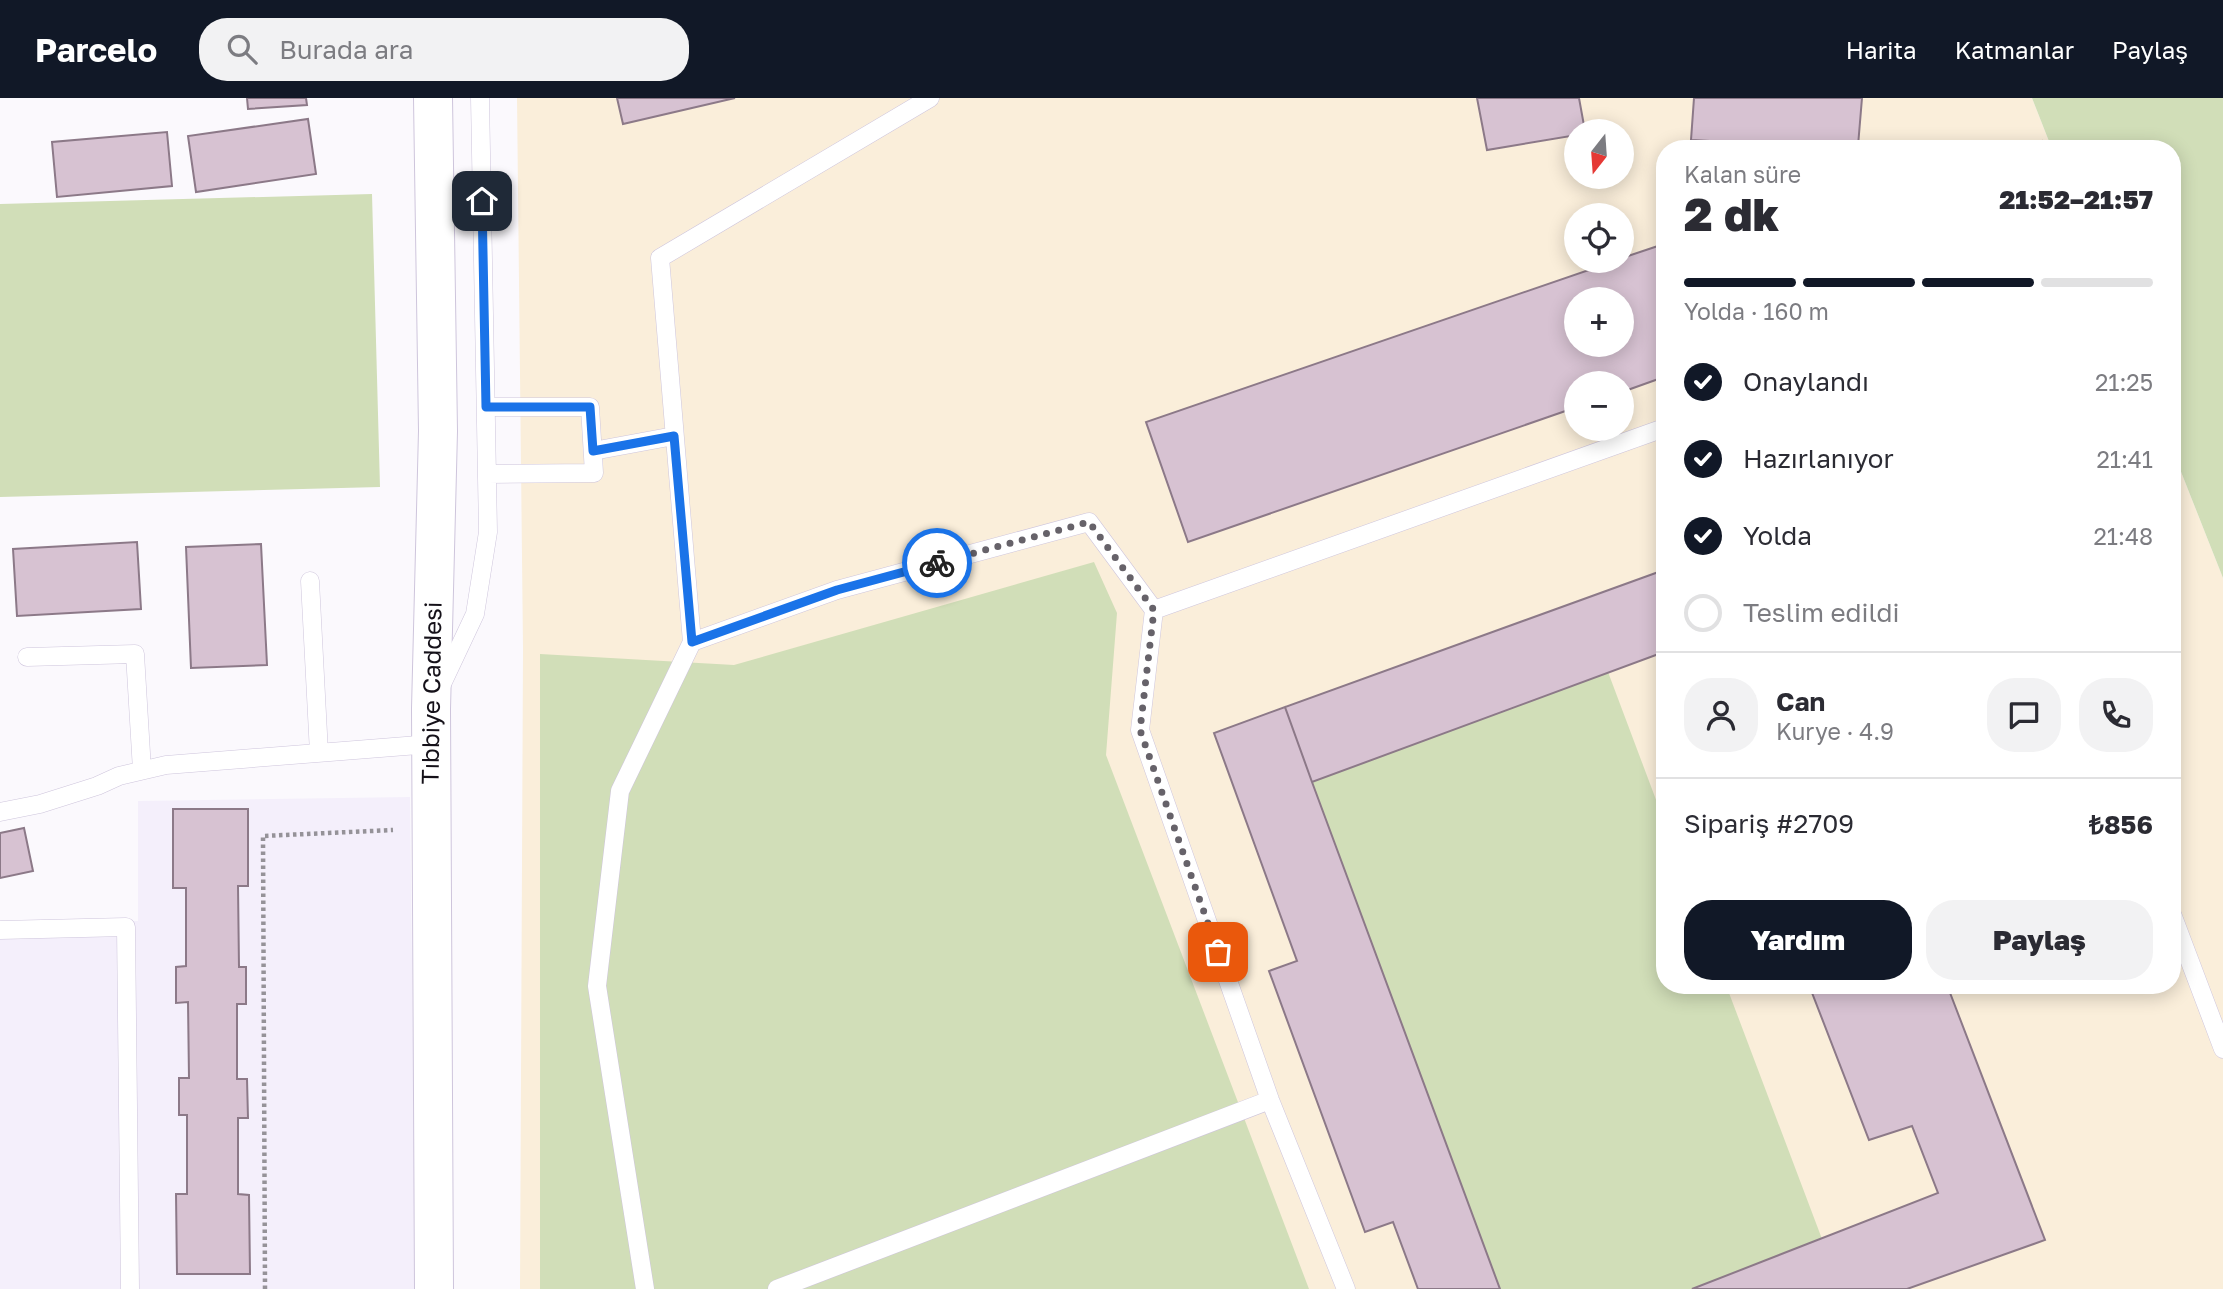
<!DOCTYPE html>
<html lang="tr">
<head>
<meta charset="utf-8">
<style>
  :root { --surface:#fff; --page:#f2f2f3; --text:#2b2b33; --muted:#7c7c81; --line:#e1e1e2; --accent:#111827 }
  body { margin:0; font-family:"Golos Text",sans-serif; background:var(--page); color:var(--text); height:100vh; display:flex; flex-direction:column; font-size:26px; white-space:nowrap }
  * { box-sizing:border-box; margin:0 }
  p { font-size:23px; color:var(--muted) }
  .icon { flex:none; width:38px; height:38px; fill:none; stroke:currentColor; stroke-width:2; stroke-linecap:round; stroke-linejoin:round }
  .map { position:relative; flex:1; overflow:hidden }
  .drawer { position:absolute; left:1656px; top:42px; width:525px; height:854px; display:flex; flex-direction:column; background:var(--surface); border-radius:28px; box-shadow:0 4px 18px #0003 }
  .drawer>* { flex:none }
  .needle { width:46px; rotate:197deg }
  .buttons { position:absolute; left:1564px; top:21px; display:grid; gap:14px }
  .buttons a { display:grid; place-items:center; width:70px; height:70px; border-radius:50%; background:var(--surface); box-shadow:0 4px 18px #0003; font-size:35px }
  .pin { position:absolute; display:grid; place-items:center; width:60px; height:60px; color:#fff; margin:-30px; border-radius:14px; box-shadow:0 4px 10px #0006 }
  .courier { position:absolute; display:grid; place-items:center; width:70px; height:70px; margin:-35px; border:5px solid #1a73e8; border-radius:50%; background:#fff; color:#222; box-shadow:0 2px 9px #0007 }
  .head em { font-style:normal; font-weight:800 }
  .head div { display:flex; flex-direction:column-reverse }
  .head { display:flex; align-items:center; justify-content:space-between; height:119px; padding:0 28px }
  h1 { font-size:46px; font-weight:800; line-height:52px }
  .bar { display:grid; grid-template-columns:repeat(4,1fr); gap:10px 7px; align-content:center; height:84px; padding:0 28px }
  .bar i { height:9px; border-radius:5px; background:var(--line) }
  .bar .on { background:var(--accent) }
  .bar p { grid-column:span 4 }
  .line { display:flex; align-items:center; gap:18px; padding:0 28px; border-top:2px solid var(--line) }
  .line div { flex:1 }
  .round { display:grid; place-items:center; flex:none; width:74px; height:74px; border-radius:28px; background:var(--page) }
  ol { padding:0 28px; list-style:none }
  li { display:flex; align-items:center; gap:21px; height:77px }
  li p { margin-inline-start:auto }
  li .icon { padding:7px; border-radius:50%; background:var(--accent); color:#fff; stroke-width:4 }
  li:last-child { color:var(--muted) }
  li i { width:38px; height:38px; border:4px solid var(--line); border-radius:50% }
  .primary-button { display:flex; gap:14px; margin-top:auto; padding:14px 28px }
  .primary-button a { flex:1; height:80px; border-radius:28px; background:var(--accent); color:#fff; font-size:28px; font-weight:800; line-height:80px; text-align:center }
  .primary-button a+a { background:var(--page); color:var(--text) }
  header { display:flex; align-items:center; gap:42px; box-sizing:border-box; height:98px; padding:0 35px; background:var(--accent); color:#fff }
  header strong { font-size:33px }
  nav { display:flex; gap:38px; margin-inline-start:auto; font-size:24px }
  .search { width:490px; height:63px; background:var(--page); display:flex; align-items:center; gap:18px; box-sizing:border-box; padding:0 24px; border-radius:28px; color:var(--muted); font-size:26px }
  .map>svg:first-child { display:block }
  .built { fill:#f4effb }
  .medical { fill:#faeeda; fill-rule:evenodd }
  .green { fill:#d1deb8 }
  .building { fill:#d7c2d2; stroke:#8c7988; stroke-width:2; fill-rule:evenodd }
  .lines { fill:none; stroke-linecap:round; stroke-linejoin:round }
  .service-casing { stroke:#cec5dc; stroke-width:19 }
  .primary-casing { stroke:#cec5dc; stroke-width:40 }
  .path { stroke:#959298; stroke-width:4.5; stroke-dasharray:3.5 3.5; stroke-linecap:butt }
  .service { stroke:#fff; stroke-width:18 }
  .primary { stroke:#fff; stroke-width:38 }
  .done { stroke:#666269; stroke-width:7; stroke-dasharray:0 12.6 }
  .route { stroke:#1a73e8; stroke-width:9 }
  .labels { text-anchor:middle; stroke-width:5; stroke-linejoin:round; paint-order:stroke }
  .street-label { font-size:24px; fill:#151119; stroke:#fff }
</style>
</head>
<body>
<header>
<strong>Parcelo</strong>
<div class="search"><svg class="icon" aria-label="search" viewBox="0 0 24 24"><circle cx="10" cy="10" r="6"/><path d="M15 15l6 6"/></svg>Burada ara</div>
<nav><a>Harita</a><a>Katmanlar</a><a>Paylaş</a></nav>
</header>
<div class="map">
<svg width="2223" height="1191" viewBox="0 0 2223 1191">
  <rect width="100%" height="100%" fill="#fbf9fd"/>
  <!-- built -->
  <path class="built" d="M 410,699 L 416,1191 L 0,1191 L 0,825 L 138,823 L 138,703 Z"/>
  <!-- medical -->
  <path class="medical" d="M 517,0 L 2032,0 L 2052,51 L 1664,51 L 1664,887 L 2172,887 L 2172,351 L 2223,480 L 2223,1191 L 520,1191 L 523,551 ZM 1577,33 L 1622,33 L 1622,79 L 1577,79 ZM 1577,117 L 1622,117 L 1622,163 L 1577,163 ZM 1577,201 L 1622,201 L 1622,247 L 1577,247 ZM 1577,285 L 1622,285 L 1622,331 L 1577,331 Z"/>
  <!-- green -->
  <path class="green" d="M 2032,0 L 2223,0 L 2223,480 L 2172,351 L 2172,51 L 2052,51 Z
    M 372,96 L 380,389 L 0,399 L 0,106 Z
    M 1094,464 L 1117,515 L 1106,657 L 1309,1191 L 540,1191 L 540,556 L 734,567 Z
    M 1608,574 L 1664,723 L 1664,887 L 1726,887 L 1822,1141 L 1692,1191 L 1500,1191 L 1312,684 Z"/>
  <!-- building -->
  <path class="building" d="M 247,0 L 306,0 L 307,7 L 248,11 Z
    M 617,0 L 735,0 L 623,26 Z
    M 1477,0 L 1579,0 L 1585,33 L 1577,33 L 1577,37 L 1487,52 Z
    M 1694,0 L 1862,0 L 1858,48 L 1804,45 L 1803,51 L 1709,51 L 1709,43 L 1691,42 Z
    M 308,21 L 316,76 L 196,94 L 188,38 Z
    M 167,34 L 172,88 L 57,99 L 52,44 Z
    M 2042,43 L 2044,51 L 2021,51 Z
    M 1664,146 L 1664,279 L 1622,294 L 1622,285 L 1577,285 L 1577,309 L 1188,444 L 1146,324 L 1615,163 L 1622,163 L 1622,160 ZM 1577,201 L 1622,201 L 1622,247 L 1577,247 Z
    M 137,444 L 141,511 L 17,518 L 13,451 Z
    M 261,446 L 267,567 L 191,570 L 186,449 Z
    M 1664,472 L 1664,554 L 1312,684 L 1285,609 Z
    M 1285,609 L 1312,684 L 1500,1191 L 1418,1191 L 1393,1124 L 1365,1134 L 1269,873 L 1297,863 L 1214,635 Z
    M 173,711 L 248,711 L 248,788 L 238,788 L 239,869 L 246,869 L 246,906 L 237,906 L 237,981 L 247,981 L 248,1020 L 238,1020 L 238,1096 L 249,1097 L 250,1176 L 177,1176 L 176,1096 L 187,1096 L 187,1017 L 179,1017 L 179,980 L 189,980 L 188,904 L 176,905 L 176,869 L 186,868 L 186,790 L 173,790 Z
    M 24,730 L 33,773 L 0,780 L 0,735 Z
    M 1809,887 L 1947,887 L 2045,1142 L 1907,1191 L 1692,1191 L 1938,1095 L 1912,1028 L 1869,1042 Z"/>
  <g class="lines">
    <!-- service casing -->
    <g class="service-casing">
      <path id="service" d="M 486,309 L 590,309 L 594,375 L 488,376
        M 593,353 L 674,338
        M 310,483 L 319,655
        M 692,544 L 660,160 L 930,0
        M 27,559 L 135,556 L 142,672
        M 442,586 L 475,516 L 488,434 L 480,0
        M 0,714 L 40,706 L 97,688 L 119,678 L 166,667 L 431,646
        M 2172,816 L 2223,951
        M 0,832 L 126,829 L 130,1191
        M 645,1191 L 597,888 L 620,693 L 692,544 L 837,492 L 1089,424 L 1154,512
        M 777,1191 L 1270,1002
        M 1346,1191 L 1270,1002 L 1140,632 L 1154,512 L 1664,330"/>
    </g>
    <!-- primary casing -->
    <g class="primary-casing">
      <path id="primary" d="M 433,0 L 438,333 L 431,611 L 434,1191"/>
    </g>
    <!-- path -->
    <path class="path" d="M 265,1191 L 263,738 L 393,732"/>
    <!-- service -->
    <use href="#service" class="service"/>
    <!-- primary -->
    <use href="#primary" class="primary"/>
  </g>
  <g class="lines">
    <!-- done -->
    <path class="done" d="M 937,465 L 1089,424 L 1154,512 L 1140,632 L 1218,854"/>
    <!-- route -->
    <path class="route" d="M 482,103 L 486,309 L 590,309 L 593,353 L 674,338 L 692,544 L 837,492 L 937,465"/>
  </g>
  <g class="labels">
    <!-- street labels -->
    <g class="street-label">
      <text transform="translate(432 595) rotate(-89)" y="8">Tıbbiye Caddesi</text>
    </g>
  </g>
</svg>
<div class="buttons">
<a><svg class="needle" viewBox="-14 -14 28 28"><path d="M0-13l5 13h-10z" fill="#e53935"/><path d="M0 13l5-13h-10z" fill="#7c7c81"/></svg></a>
<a><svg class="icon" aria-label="locate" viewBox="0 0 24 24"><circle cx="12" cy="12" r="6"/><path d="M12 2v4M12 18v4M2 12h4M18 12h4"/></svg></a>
<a>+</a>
<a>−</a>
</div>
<div class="pin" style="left:1218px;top:854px;background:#ea580c"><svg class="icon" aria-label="bag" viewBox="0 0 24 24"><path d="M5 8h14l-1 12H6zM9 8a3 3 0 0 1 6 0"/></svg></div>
<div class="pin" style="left:482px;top:103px;background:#1f2937"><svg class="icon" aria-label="home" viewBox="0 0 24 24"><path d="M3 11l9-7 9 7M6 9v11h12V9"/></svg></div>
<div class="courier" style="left:937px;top:465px"><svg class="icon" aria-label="bike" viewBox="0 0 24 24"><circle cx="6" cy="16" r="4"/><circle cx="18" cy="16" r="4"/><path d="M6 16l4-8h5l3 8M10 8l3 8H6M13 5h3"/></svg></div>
<section class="drawer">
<div class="head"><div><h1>2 dk</h1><p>Kalan süre</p></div><em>21:52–21:57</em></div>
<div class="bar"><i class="on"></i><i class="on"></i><i class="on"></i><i></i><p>Yolda · 160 m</p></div>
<ol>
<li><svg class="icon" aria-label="check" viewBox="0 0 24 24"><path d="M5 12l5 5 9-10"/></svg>Onaylandı<p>21:25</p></li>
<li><svg class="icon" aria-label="check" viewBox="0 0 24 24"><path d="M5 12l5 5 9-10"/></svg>Hazırlanıyor<p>21:41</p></li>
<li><svg class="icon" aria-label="check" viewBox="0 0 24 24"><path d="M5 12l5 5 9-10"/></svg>Yolda<p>21:48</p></li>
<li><i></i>Teslim edildi</li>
</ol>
<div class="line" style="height:126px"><a class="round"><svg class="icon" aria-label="person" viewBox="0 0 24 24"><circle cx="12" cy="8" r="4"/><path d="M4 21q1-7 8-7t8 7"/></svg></a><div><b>Can</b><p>Kurye · 4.9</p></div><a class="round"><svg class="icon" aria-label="chat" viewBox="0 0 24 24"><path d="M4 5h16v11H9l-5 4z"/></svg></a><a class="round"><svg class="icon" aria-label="phone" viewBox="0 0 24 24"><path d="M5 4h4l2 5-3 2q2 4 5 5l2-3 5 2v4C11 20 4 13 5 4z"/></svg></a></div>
<div class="line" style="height:91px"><div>Sipariş #2709</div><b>₺856</b></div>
<div class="primary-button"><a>Yardım</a><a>Paylaş</a></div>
</section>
</div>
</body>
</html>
